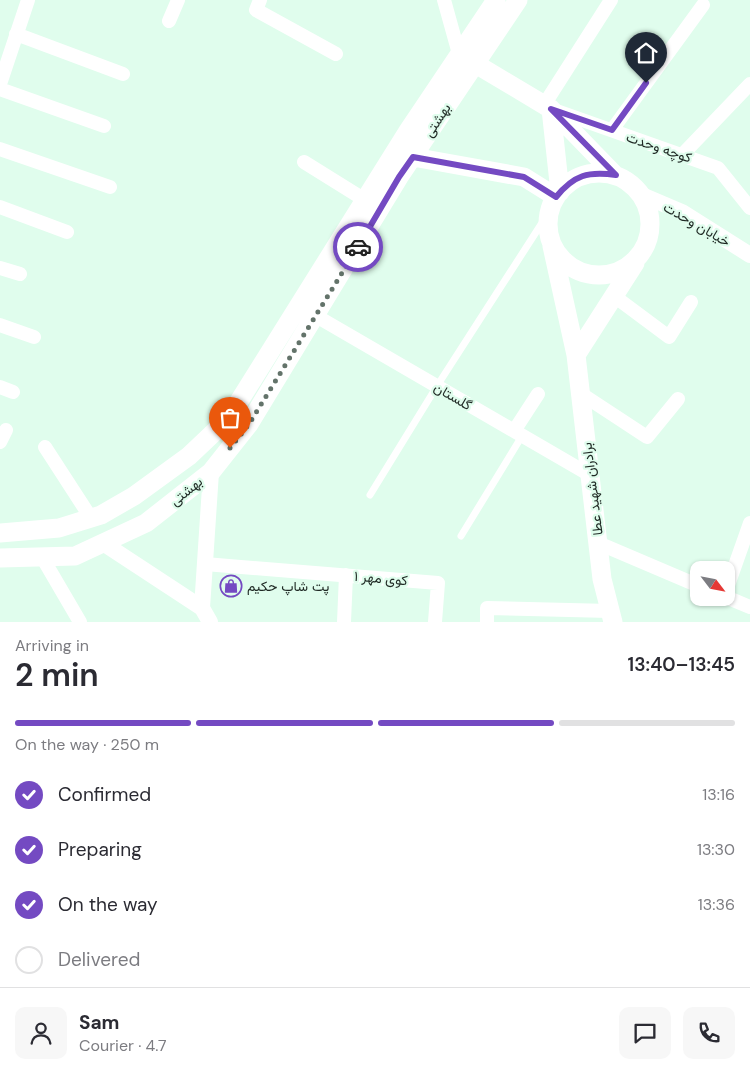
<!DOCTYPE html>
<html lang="en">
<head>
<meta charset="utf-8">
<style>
  :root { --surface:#fff; --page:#f7f7f7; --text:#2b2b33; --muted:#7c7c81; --line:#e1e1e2; --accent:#744ac2 }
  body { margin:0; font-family:"DM Sans",Vazirmatn,sans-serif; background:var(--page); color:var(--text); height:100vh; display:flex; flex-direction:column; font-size:19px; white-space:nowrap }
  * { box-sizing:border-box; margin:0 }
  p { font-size:16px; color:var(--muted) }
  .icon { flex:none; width:28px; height:28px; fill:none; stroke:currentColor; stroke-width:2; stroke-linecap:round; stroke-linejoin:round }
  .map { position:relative; height:622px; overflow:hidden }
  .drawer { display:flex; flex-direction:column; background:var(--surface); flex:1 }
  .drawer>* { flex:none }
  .needle { width:32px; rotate:122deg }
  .tools { position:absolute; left:690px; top:561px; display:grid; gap:10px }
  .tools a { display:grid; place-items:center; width:45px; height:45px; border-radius:10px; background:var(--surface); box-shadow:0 1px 4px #0004; font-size:25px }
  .pin { position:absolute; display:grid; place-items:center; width:42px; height:42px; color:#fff; margin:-51px -21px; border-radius:50% 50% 50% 0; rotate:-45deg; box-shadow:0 0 5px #0007 }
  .pin .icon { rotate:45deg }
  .courier { position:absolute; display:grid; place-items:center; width:50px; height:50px; margin:-25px; border:4px solid #744ac2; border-radius:50%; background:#fff; color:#222; box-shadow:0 1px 6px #0007 }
  .head em { font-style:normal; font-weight:600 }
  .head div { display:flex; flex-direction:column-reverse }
  .head { display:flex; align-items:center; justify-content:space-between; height:85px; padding:0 15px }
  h1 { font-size:32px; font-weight:600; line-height:38px }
  .bar { display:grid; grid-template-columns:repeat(4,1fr); gap:8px 5px; align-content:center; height:60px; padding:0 15px }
  .bar i { height:6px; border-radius:4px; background:var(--line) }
  .bar .selected { background:var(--accent) }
  .bar p { grid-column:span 4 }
  .line { display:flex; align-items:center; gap:12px; padding:0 15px; border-top:1px solid var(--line) }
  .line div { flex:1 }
  .round { display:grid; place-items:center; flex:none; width:52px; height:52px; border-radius:10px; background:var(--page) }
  ol { padding:0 15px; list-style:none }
  li { display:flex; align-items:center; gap:15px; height:55px }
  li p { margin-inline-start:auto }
  li .icon { padding:5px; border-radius:50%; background:var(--accent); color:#fff; stroke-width:4 }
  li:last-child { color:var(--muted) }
  li i { width:28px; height:28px; border:2px solid var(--line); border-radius:50% }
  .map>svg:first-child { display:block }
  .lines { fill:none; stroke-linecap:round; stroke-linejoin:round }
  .service { stroke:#fff; stroke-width:7 }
  .minor { stroke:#fff; stroke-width:14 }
  .tertiary { stroke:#fff; stroke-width:16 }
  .secondary { stroke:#fff; stroke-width:19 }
  .done { stroke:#63736a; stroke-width:5; stroke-dasharray:0 9 }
  .route { stroke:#744ac2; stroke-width:6 }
  .labels { text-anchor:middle; stroke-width:4.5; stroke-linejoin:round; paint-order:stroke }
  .street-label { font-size:14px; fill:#1f2924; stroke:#e0fded }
  .poi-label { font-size:14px; fill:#1f2924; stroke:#e0fded; text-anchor:start }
</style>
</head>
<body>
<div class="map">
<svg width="750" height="622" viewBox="0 0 750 622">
  <rect width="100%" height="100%" fill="#e0fded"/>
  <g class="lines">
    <!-- service -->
    <path class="service" d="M 370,495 L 437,386 L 549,212
      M 461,536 L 522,436"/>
    <!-- minor -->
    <path class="minor" d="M 260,0 L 256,10 L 336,54
      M 444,0 L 459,54
      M 169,21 L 178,0
      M 16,34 L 123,74
      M 0,84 L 28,0
      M 0,89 L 104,126
      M 544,105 L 611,0
      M 554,110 L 718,168 L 750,208
      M 612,130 L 703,5
      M 0,149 L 110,187
      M 682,155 L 750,84
      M 304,162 L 365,200
      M 0,207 L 67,232
      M 0,268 L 20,274
      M 614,296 L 669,337 L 691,302
      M 316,316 L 590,475
      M 0,325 L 34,337
      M 0,387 L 13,392
      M 580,393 L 647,437 L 678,399
      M 514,431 L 538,394
      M 0,442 L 6,430
      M 45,447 L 91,518
      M 598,543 L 699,586
      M 42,557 L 80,622
      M 205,564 L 438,583 L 435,622
      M 726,591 L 750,523
      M 726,597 L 750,607
      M 344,622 L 346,575
      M 487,622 L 487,608 L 610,611"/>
    <!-- tertiary -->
    <path class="tertiary" d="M 642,195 L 682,212 L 750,255
      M 103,543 L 202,608 L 210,622
      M 202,608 L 211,472"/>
    <!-- secondary -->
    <path class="secondary" d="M 464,57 L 551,109 L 615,175
      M 551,109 L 560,192
      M 404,151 L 413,157 L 524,177 L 556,197
      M548 224a51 51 0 1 1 102 0a51 51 0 1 1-102 0Z
      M 552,246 L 576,355 L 602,579 L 613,622
      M 576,355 L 635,263
      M 0,533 L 59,528 L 101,515 L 134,496 L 189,456 L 228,419 L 408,131 L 496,0
      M 0,558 L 75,556 L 146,523 L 211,472 L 249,424 L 399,177 L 518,0"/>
  </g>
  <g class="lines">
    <!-- done -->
    <path class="done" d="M 230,448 L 249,424 L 358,247"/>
    <!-- route -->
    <path class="route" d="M 358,247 L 399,177 L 413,157 L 524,177 L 556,197 C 574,175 588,171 616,175 L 551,109 L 612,130 L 646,83"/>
  </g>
  <!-- icons -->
  <defs>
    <g id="shop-ring" transform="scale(1.125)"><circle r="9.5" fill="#e0fded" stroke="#744ac2" stroke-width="1.5"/><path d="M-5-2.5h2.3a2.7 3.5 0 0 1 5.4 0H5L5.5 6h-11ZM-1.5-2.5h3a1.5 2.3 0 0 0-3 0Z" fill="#744ac2"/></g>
  </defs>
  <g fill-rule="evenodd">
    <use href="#shop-ring" x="231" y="586"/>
  </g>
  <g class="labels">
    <!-- street labels -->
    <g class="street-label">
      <text transform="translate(437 120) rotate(-57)" y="5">بهشتی</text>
      <text transform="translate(659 147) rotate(19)" y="5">کوچه وحدت</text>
      <text transform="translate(697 224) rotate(30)" y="5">خیابان وحدت</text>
      <text transform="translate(453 396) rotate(30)" y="5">گلستان</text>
      <text transform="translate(592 489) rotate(-97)" y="5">برادران شهید عطا</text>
      <text transform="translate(186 491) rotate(-39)" y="5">بهشتی</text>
      <text transform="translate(381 578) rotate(5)" y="5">کوی مهر ۱</text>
    </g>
    <!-- poi labels -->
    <g class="poi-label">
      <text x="247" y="591">پت شاپ حکیم</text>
    </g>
  </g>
</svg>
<div class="tools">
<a><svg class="needle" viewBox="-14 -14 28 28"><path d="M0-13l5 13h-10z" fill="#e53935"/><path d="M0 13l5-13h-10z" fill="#7c7c81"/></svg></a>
</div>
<div class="pin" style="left:230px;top:448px;background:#ea580c"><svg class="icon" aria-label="bag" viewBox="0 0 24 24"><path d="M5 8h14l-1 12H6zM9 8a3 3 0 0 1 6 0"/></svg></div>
<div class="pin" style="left:646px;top:83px;background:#1f2937"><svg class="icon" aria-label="home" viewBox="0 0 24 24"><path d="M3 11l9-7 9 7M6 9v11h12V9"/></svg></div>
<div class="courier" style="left:358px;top:247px"><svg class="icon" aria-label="car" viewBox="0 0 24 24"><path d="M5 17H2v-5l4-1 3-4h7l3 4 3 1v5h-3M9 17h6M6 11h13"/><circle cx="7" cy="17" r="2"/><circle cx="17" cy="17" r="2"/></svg></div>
</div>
<section class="drawer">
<div class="head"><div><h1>2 min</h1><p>Arriving in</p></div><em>13:40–13:45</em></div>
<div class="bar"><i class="selected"></i><i class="selected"></i><i class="selected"></i><i></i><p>On the way · 250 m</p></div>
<ol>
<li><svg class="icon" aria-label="check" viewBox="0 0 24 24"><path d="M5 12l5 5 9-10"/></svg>Confirmed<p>13:16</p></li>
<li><svg class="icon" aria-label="check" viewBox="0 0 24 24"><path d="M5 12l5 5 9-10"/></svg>Preparing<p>13:30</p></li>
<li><svg class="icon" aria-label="check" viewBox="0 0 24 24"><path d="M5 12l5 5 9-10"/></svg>On the way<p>13:36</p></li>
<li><i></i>Delivered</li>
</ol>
<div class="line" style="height:90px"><a class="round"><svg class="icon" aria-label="person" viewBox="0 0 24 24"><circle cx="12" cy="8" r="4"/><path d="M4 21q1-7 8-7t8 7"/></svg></a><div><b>Sam</b><p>Courier · 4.7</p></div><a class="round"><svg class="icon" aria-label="chat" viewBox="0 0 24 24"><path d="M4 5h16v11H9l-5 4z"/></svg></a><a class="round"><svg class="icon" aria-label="phone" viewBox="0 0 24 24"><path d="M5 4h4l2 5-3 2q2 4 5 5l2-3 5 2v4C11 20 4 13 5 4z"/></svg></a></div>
</section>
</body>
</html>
